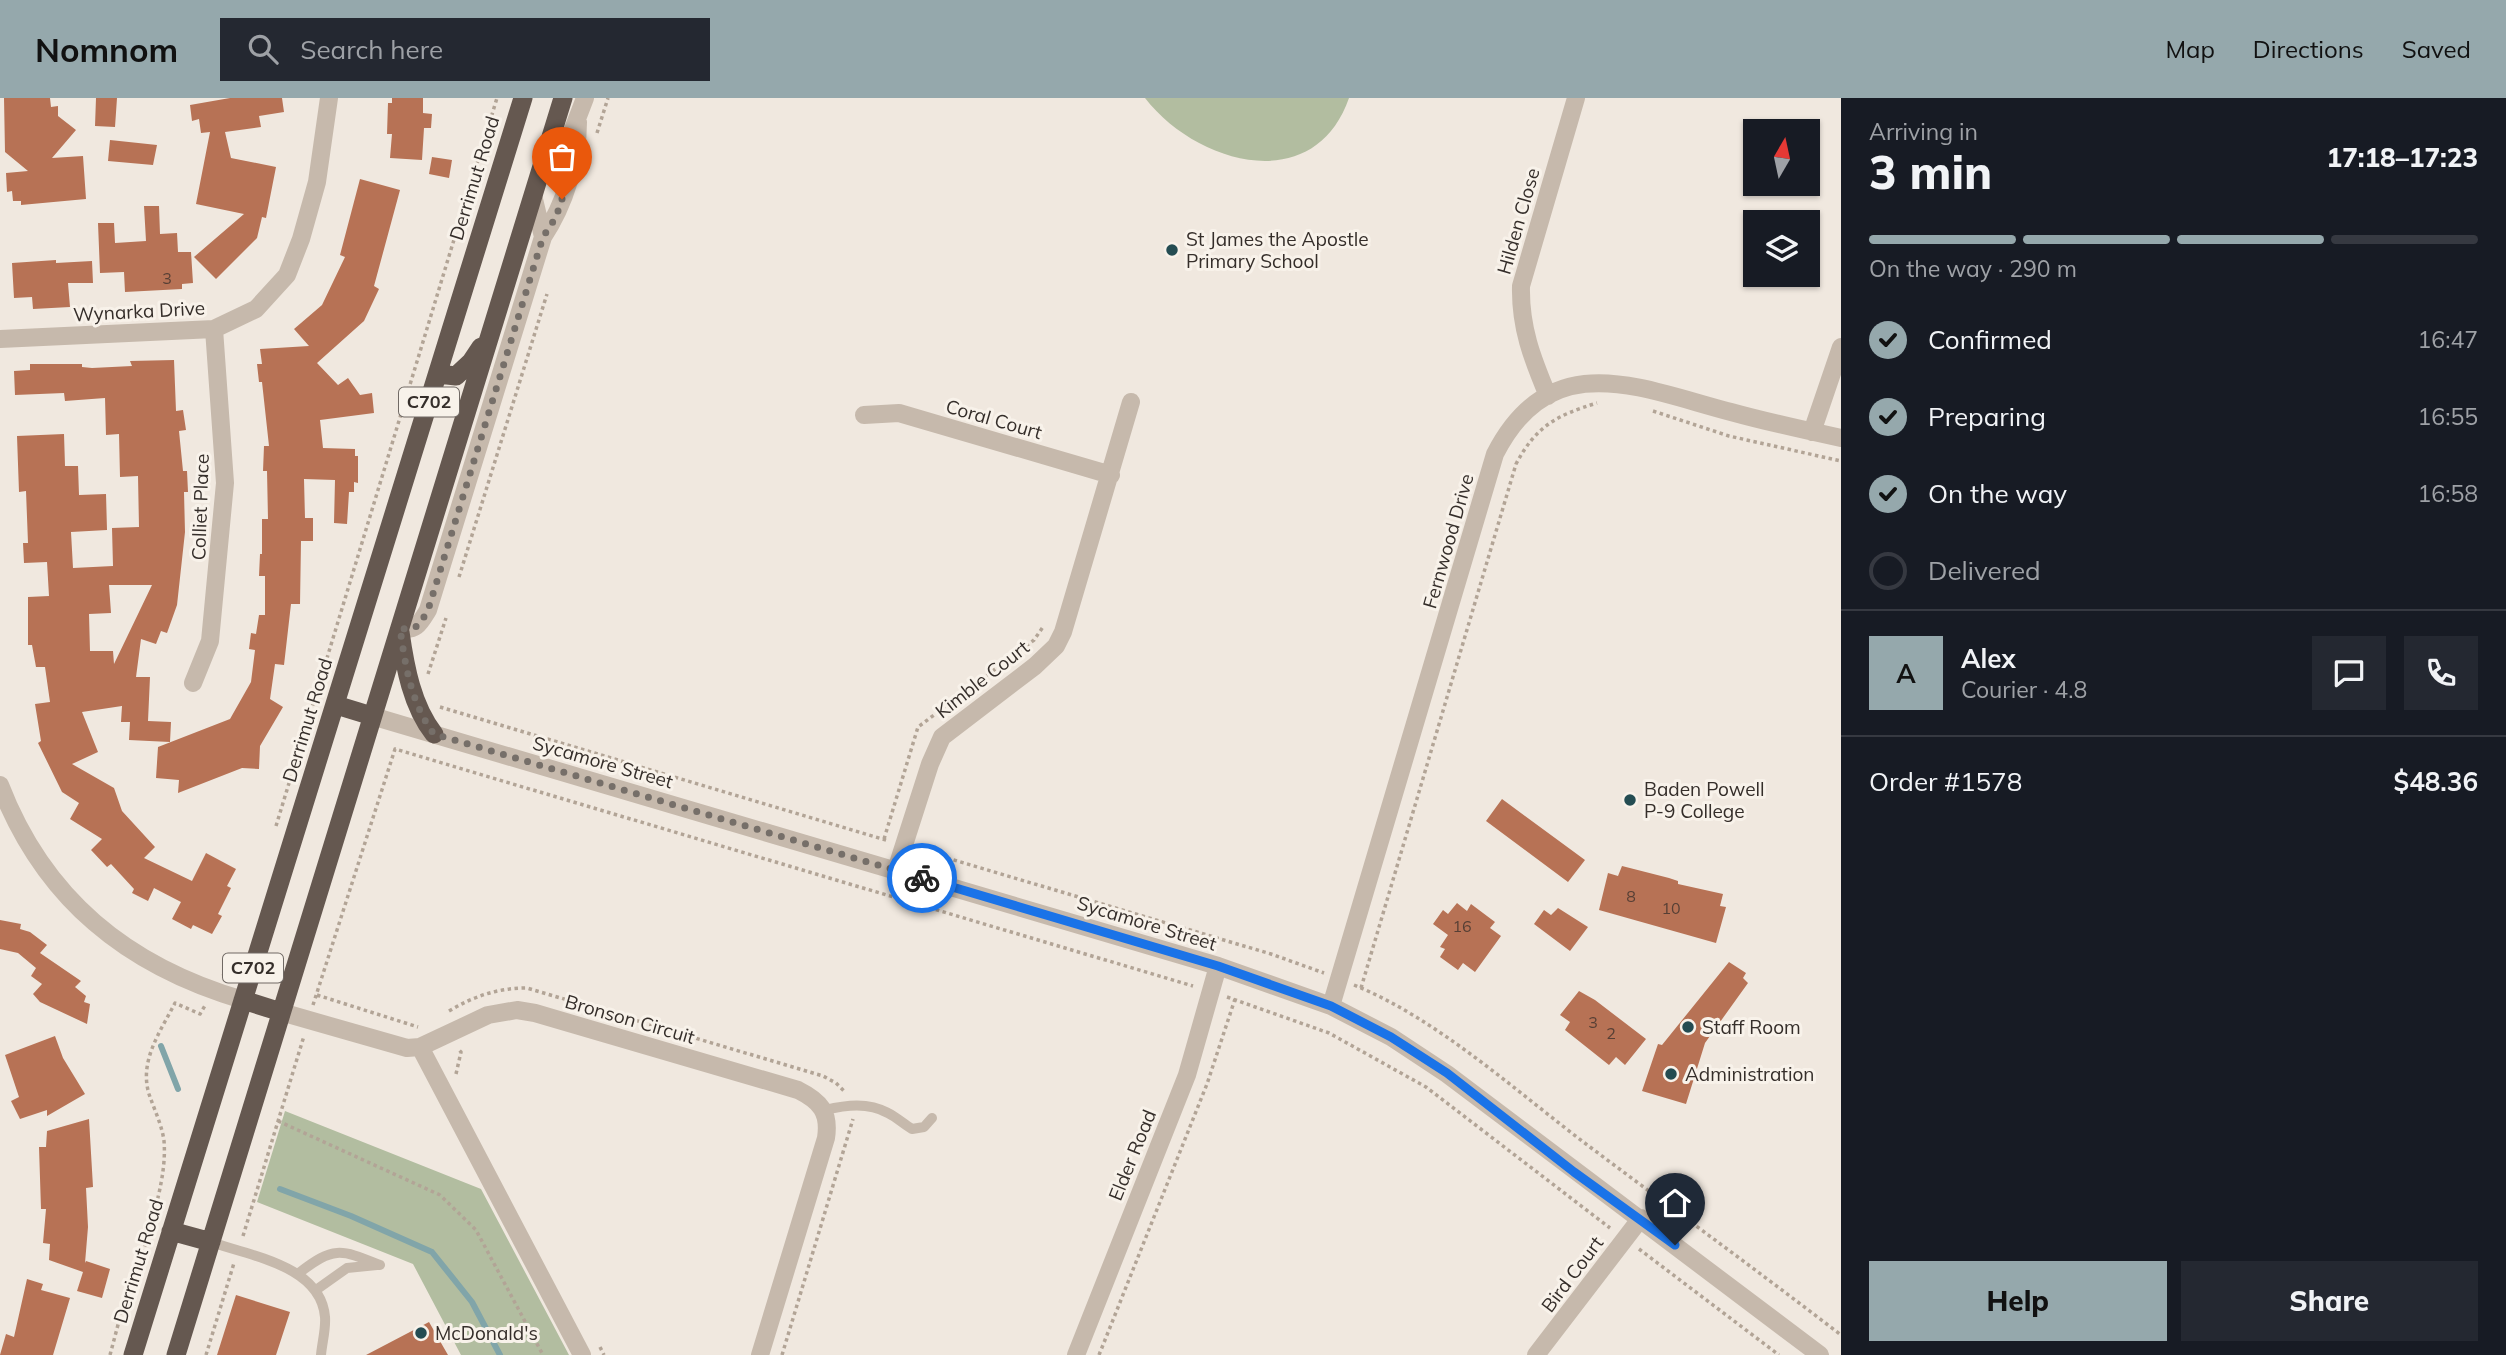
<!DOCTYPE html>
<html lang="en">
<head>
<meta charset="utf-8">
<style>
  :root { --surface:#171b24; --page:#242831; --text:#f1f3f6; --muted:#9ea1a6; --line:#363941; --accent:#95a8ac }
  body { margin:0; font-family:Mulish,sans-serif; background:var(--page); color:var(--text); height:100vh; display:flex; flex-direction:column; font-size:26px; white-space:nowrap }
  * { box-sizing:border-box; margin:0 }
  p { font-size:23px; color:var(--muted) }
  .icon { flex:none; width:38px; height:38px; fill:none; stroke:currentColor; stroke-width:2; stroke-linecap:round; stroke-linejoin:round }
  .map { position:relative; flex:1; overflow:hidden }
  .side { display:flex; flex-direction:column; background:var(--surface); width:665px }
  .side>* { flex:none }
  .needle { width:46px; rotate:9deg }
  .fabs { position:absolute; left:1743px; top:21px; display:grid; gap:14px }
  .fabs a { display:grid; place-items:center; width:77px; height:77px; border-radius:0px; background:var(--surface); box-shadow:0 2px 5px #0004; font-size:35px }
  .pin { position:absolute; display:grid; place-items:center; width:60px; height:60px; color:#fff; margin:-72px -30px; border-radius:50% 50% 50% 0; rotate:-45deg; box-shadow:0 0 7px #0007 }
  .pin .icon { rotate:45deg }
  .courier { position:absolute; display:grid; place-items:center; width:70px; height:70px; margin:-35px; border:5px solid #1a73e8; border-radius:50%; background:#fff; color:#222; box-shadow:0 2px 9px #0007 }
  .headline em { font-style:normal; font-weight:800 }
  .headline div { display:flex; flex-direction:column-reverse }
  .headline { display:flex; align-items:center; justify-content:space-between; height:119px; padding:0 28px }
  h1 { font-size:46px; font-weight:800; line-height:52px }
  .bar { display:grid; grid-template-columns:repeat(4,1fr); gap:10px 7px; align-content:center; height:84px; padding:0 28px }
  .bar i { height:9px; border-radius:5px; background:var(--line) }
  .bar .on { background:var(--accent) }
  .bar p { grid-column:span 4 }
  .line { display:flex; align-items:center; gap:18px; padding:0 28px; border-top:2px solid var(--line) }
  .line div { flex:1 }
  .round { display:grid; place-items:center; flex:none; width:74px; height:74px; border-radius:0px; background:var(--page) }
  ol { padding:0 28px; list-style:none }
  li { display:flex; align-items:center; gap:21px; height:77px }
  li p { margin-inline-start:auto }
  li .icon { padding:7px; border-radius:50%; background:var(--accent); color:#111; stroke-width:4 }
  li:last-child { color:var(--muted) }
  li i { width:38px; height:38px; border:4px solid var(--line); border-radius:50% }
  .cta { display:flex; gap:14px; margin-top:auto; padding:14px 28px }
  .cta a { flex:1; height:80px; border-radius:0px; background:var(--accent); color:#111; font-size:28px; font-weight:800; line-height:80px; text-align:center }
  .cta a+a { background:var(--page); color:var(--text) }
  header { display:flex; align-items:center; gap:42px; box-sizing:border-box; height:98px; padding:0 35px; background:var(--accent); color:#111 }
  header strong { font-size:33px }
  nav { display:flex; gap:38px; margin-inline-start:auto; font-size:24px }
  .search { width:490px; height:63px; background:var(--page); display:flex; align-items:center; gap:18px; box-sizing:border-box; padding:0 24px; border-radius:0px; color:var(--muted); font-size:26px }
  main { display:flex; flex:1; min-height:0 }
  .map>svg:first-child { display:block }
  .green { fill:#b2bda0 }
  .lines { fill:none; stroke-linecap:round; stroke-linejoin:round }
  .stream { stroke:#81a5a9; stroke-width:6 }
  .building { fill:#b77255; fill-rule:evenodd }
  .path { stroke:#b2a496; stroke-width:3.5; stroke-dasharray:3.5 3.5; stroke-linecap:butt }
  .service { stroke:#c6b9ac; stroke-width:10 }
  .minor { stroke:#c6b9ac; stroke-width:18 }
  .tertiary { stroke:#c6b9ac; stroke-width:18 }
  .trunk { stroke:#655850; stroke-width:19 }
  .done { stroke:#766f69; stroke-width:7; stroke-dasharray:0 12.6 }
  .route { stroke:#1a73e8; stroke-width:9 }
  .poi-dot { fill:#244c52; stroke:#f8f2ea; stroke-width:2.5 }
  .labels { text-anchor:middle; stroke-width:6; stroke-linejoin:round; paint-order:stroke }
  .number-label { font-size:16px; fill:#563f35 }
  .shield { fill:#f8f2ea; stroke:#706964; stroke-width:2 }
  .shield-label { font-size:18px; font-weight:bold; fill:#352e2a }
  .street-label { font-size:19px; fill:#352e2a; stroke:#f8f2ea }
  .poi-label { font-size:19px; fill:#352e2a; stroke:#f8f2ea; text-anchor:start }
</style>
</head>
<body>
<header>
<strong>Nomnom</strong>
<div class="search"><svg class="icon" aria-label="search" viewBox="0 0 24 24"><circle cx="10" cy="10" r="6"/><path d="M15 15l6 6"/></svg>Search here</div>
<nav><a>Map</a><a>Directions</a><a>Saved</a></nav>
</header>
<main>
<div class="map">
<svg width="1841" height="1257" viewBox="0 0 1841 1257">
  <rect width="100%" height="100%" fill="#f0e8df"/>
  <!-- green -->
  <path class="green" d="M 1145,0 L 1349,0 C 1314,100 1196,66 1145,0 Z
    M 285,1013 L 481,1091 L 569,1257 L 461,1257 L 413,1166 L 257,1104 Z"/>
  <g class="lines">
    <!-- stream -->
    <path class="stream" d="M 161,948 L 178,991
      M 280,1091 L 351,1118 L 432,1154 L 472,1204 L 500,1257"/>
  </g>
  <!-- building -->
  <path class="building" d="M 4,0 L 50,0 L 51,9 L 58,8 L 58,18 L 76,32 L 52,60 L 83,58 L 86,101 L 21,107 L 21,103 L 13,103 L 12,93 L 7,94 L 6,75 L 28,73 L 5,54 Z
    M 96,0 L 117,0 L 115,29 L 95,28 Z
    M 230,0 L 282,0 L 284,14 L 259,18 L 261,29 L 225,34 L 231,60 L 276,69 L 266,120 L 262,119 L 257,140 L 216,181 L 194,159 L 244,116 L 196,106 L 210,34 L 201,35 L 199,21 L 192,23 L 190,7 Z
    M 392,0 L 423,0 L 423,15 L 432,16 L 431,30 L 424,30 L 422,62 L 390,60 L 392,36 L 387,36 L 388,5 L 392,5 Z
    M 110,42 L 157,47 L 153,67 L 108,63 Z
    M 432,59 L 452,62 L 449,80 L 429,76 Z
    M 360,81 L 400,92 L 374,188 L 379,191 L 364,223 L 317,265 L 338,287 L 348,280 L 360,297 L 372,295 L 374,315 L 320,322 L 323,350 L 355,351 L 355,358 L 358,358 L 358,385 L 354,384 L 354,394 L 349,394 L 347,426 L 334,425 L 335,382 L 304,381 L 305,420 L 313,420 L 313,443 L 301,443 L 300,506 L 291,506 L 284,567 L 275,566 L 270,601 L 283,609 L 260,648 L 259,671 L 242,670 L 178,695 L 179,682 L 156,680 L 158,649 L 230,621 L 251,584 L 255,552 L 249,551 L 251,535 L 256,536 L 259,517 L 265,517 L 265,478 L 259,478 L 260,456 L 262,456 L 262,421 L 268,421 L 267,373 L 263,373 L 264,348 L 269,348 L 262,284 L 259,284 L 257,266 L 262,266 L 260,251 L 309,248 L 294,231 L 322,207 L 345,159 L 340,157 Z
    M 144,108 L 159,108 L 160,136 L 177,135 L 178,154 L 191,154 L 193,185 L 182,186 L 182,191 L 125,194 L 124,174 L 100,175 L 98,125 L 114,125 L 115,145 L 146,143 Z
    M 56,162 L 56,165 L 92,163 L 93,185 L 68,185 L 70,209 L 33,211 L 32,199 L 14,200 L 12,165 Z
    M 174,262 L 176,313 L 183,312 L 186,332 L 179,333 L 183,373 L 187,373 L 188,394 L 184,394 L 185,434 L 177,507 L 167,535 L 161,533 L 156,546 L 141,541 L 136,579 L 150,579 L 148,623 L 171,624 L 170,644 L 129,642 L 130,624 L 121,624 L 122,608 L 82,614 L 98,654 L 72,666 L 114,690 L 122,713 L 155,749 L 144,760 L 192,783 L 206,755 L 236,771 L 227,788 L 231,790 L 218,816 L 222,818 L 212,836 L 193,827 L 191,831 L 172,821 L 181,804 L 154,790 L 148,803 L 132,795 L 134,791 L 111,766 L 107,769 L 91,752 L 102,741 L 70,721 L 79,705 L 62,694 L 38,645 L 41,643 L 35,606 L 50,604 L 45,569 L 36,569 L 32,547 L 28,547 L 28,499 L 49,498 L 47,464 L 24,465 L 23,445 L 28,445 L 26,393 L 19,394 L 17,338 L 64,336 L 65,368 L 78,368 L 79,397 L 106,396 L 107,432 L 71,434 L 73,470 L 113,468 L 112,430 L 139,429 L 138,378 L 120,379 L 119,336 L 106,337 L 105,300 L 65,303 L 64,295 L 15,297 L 14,273 L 30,272 L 30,266 L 82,266 L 82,269 L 92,270 L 132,268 L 130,263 ZM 109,487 L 152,487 L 114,566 L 113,553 L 90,553 L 89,516 L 111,515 Z
    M 1502,701 L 1585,762 L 1568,784 L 1486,723 Z
    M 1622,768 L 1669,780 L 1678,783 L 1678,786 L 1723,796 L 1720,808 L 1726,809 L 1716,845 L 1599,812 L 1608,775 L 1618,778 Z
    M 1457,805 L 1467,813 L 1471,806 L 1495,824 L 1490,830 L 1501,838 L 1475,874 L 1463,865 L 1458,872 L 1440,859 L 1445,851 L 1440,849 L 1448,837 L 1433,826 L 1443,812 L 1448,816 Z
    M 1558,810 L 1588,829 L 1570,853 L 1534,826 L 1544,812 L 1551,817 Z
    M 0,822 L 21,826 L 20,831 L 30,834 L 47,847 L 40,855 L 81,883 L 75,889 L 86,898 L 84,904 L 90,906 L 87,926 L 40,904 L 33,896 L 42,886 L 31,878 L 36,870 L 18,855 L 0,851 Z
    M 1729,864 L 1746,875 L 1743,880 L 1748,885 L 1705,945 L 1686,1006 L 1642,993 L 1658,946 L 1662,947 Z
    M 1579,893 L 1595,902 L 1646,941 L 1625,967 L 1616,959 L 1609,967 L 1565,932 L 1570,924 L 1560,917 Z
    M 55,938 L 63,960 L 85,996 L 47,1018 L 47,1012 L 20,1021 L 11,1003 L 19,999 L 5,957 Z
    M 89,1021 L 93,1089 L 86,1090 L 88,1129 L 85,1165 L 86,1163 L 110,1171 L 102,1200 L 77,1193 L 83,1174 L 49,1162 L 50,1146 L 43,1145 L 46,1111 L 41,1111 L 39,1049 L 46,1049 L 47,1033 Z
    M 27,1181 L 43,1186 L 41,1192 L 70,1200 L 53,1257 L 0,1257 L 6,1236 L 14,1239 Z
    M 236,1197 L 290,1214 L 276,1257 L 217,1257 Z
    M 429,1224 L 448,1257 L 366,1257 Z"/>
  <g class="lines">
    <!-- path -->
    <path class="path" d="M 597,35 L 608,0
      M 1653,313 L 1729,338 L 1841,363
      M 459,479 L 547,196
      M 428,576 L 446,520
      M 440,609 L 889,743
      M 276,728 L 497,0
      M 884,741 L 918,629 L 1034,542 L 1043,529
      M 920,752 L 1271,856 L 1324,875
      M 223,878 L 235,858
      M 1354,887 C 1438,921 1518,995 1590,1049 C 1674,1112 1758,1173 1841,1237
      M 1361,890 L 1516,366 C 1536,328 1557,317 1597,305
      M 317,897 L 418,929
      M 1227,899 L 1329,935 L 1426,989 L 1610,1130
      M 313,907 L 395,651 L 1193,888
      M 449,913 C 474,898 498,890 527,890 L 823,978 L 836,985 L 845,994
      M 456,976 L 461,954 L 458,951
      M 278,1023 L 440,1097 L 476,1132 L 543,1257
      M 243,1138 L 304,938
      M 1639,1151 L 1779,1257
      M 143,1155 C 152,1120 167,1079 164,1043 C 162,1027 154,1011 149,996 C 139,963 160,934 175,905 L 200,916 L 206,906
      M 600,1249 L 604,1257
      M 110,1257 L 123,1208 L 140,1162
      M 206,1257 L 234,1165
      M 782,1257 L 853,1021
      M 1099,1257 L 1207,986 L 1235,901"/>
    <!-- service -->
    <path class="service" d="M 825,1012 C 846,1007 868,1004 888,1015 C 896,1019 904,1026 912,1031 L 924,1029 L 932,1020
      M 211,1144 C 251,1158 321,1168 325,1219 C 326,1231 322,1245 321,1257
      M 299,1175 C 334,1148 340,1151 380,1167
      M 316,1192 L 347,1170 L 377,1167"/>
    <!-- minor -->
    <path class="minor" d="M 541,73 L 567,47 L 585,0
      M 543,139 C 565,106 578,63 578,24
      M 0,241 L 214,231 L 256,211 L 287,177 L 301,141 L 317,84 L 329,0
      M 1548,298 C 1532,260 1520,229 1521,188 L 1576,0
      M 864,317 L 899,315 L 1111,377
      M 1812,334 L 1841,249
      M 400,530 C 416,534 420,525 428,512 L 543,139 L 533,97
      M 193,585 L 210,543 L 225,385 L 214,231
      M 372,618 L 1218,868 L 1331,908 L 1391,939 L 1447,976 L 1820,1257
      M 896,772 L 930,666 L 942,639 L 1035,568 L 1056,548 L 1063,534 L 1131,304
      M 1331,908 L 1495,356 C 1551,247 1639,290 1731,314 C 1767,324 1804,332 1841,340
      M 281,914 L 407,950 L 420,949 L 488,917 L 517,912 L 535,915 L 798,992 C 820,1003 830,1014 826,1040 L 760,1257
      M 420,949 L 582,1257
      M 1076,1257 L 1187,977 L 1218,868
      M 1536,1257 L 1641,1120"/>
    <!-- tertiary -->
    <path class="tertiary" d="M 0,687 C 44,801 127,868 243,902"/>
    <!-- trunk -->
    <path class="trunk" d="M 438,276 L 456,278 L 471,264 L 481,249
      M 400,534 C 405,569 412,608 434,636
      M 336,607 L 372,618
      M 243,902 L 281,914
      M 171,1133 L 211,1144
      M 133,1257 L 523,0
      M 176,1257 L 563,0"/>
  </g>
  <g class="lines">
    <!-- done -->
    <path class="done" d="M 562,101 L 556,119 L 543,139 L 428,512 C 420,526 416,534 400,530 C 405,566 411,606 434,636 L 922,780"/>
    <!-- route -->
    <path class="route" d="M 922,780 L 1218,868 L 1331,908 L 1391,939 L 1447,975 L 1574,1074 L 1675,1147"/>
  </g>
  <!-- markers -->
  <g class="poi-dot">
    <circle cx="1172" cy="152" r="7"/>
    <circle cx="1630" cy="702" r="7"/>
    <circle cx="1688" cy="929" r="7"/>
    <circle cx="1671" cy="976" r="7"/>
    <circle cx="421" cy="1235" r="7"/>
  </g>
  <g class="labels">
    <!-- number labels -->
    <g class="number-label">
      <text x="167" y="186">3</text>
      <text x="1631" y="804">8</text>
      <text x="1671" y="816">10</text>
      <text x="1462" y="834">16</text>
      <text x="1593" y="930">3</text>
      <text x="1611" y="941">2</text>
    </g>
    <!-- shield labels -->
    <g class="shield">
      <rect x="399" y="289.5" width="60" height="29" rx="5"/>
      <rect x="223" y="855.5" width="60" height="29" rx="5"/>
    </g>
    <g class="shield-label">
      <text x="429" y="310">C702</text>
      <text x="253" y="876">C702</text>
    </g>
    <!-- street labels -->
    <g class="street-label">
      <text transform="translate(474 80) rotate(-73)" y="7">Derrimut Road</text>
      <text transform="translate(1518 123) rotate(-74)" y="7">Hilden Close</text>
      <text transform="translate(139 213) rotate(-3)" y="7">Wynarka Drive</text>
      <text transform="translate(994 321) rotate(16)" y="7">Coral Court</text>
      <text transform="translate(200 409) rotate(-88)" y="7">Colliet Place</text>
      <text transform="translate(1448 443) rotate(-74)" y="7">Fernwood Drive</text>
      <text transform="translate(982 581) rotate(-38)" y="7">Kimble Court</text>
      <text transform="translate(307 622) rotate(-73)" y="7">Derrimut Road</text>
      <text transform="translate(603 664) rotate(16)" y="7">Sycamore Street</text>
      <text transform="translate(1147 825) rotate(17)" y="7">Sycamore Street</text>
      <text transform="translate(630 921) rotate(16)" y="7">Bronson Circuit</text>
      <text transform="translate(1132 1057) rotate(-68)" y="7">Elder Road</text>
      <text transform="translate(138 1163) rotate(-73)" y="7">Derrimut Road</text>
      <text transform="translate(1572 1176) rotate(-53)" y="7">Bird Court</text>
    </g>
    <!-- poi labels -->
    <g class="poi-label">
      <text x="1186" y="148">St James the Apostle<tspan x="1186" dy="22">Primary School</tspan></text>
      <text x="1644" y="698">Baden Powell<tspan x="1644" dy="22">P-9 College</tspan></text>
      <text x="1702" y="936">Staff Room</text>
      <text x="1685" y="983">Administration</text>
      <text x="435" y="1242">McDonald's</text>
    </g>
  </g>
</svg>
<div class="fabs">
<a><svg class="needle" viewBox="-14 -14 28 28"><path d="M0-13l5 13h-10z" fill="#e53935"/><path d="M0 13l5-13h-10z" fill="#9ea1a6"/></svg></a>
<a><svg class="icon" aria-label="layers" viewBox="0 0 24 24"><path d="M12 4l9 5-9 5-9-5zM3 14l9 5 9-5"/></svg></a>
</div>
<div class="pin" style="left:562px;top:101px;background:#ea580c"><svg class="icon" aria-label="bag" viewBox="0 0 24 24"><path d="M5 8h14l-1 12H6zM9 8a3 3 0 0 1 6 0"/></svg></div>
<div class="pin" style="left:1675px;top:1147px;background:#1f2937"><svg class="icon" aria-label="home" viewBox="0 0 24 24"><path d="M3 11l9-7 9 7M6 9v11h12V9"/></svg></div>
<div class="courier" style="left:922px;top:780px"><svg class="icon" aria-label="bike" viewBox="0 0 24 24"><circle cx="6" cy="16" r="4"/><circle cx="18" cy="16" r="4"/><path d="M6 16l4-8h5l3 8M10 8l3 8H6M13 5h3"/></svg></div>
</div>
<section class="side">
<div class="headline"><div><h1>3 min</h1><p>Arriving in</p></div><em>17:18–17:23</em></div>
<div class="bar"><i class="on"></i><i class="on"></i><i class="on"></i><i></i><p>On the way · 290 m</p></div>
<ol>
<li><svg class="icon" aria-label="check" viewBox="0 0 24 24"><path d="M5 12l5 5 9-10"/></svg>Confirmed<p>16:47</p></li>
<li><svg class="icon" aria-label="check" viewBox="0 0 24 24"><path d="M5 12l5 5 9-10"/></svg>Preparing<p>16:55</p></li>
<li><svg class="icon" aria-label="check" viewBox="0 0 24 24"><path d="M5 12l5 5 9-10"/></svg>On the way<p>16:58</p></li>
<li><i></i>Delivered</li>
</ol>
<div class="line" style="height:126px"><b class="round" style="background:var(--accent);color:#111">A</b><div><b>Alex</b><p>Courier · 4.8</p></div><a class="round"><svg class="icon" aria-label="chat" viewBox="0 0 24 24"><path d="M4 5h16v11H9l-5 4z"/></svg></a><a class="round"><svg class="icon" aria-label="phone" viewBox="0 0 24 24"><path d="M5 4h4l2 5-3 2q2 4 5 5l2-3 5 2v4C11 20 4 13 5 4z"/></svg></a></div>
<div class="line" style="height:91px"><div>Order #1578</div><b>$48.36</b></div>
<div class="cta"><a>Help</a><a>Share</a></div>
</section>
</main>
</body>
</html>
